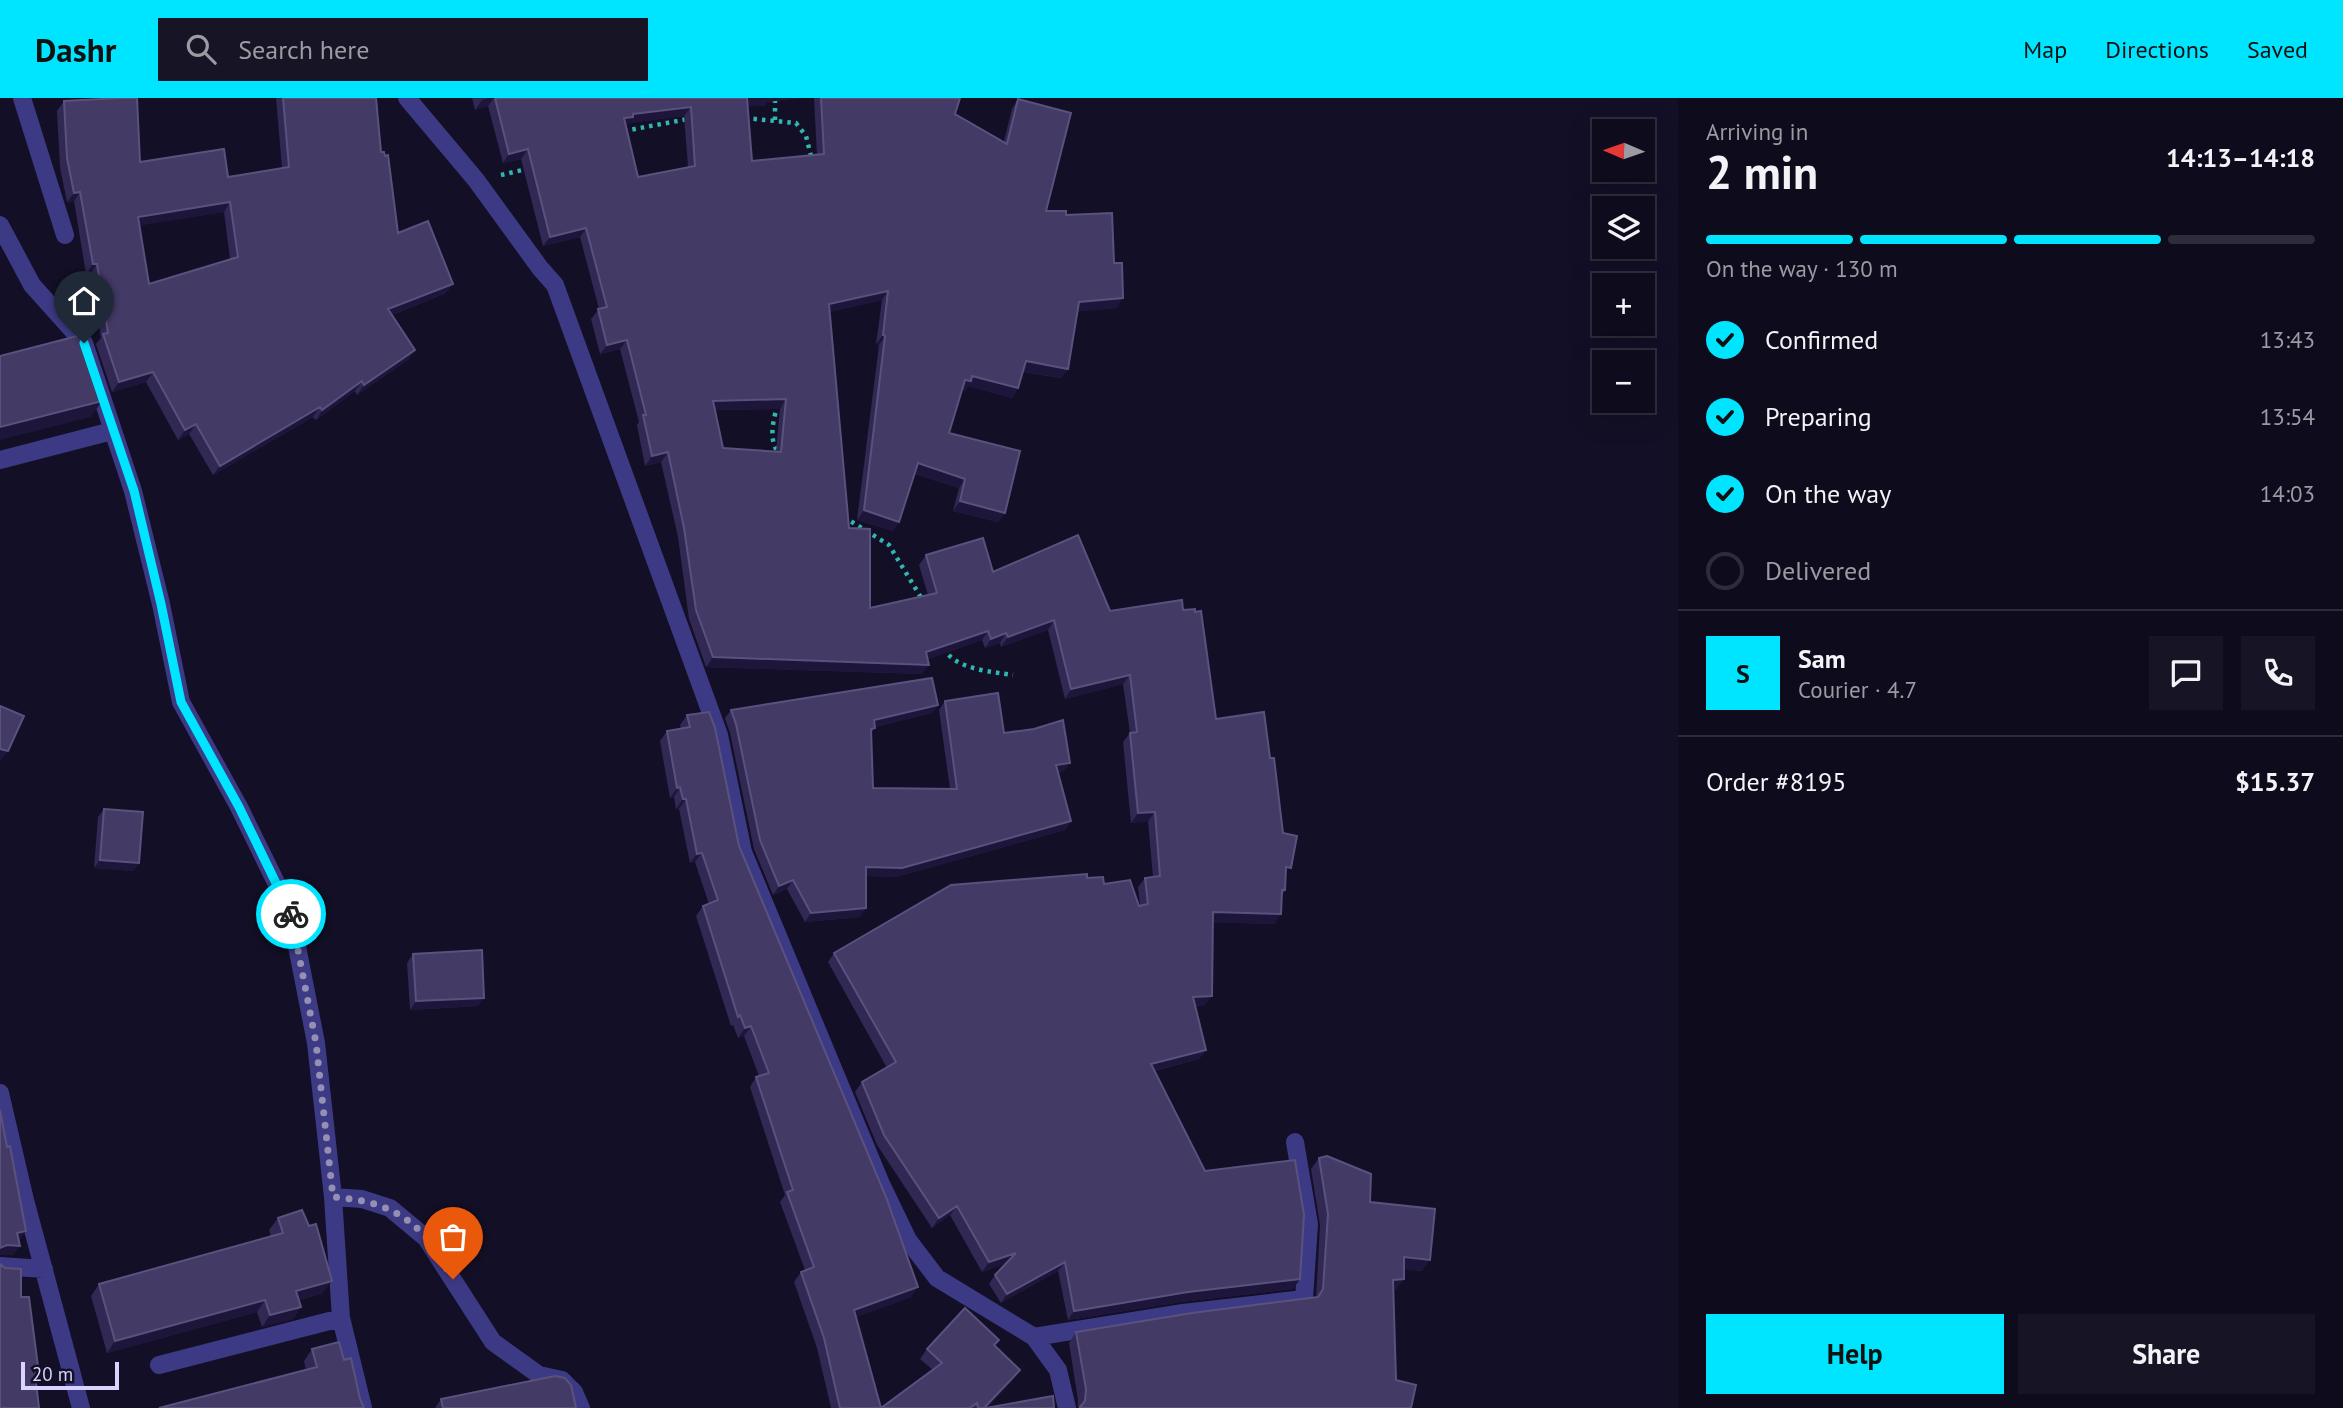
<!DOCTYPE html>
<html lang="en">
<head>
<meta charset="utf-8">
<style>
  :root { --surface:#0e0b1c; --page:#171425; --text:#f1f3f6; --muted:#9b9ba3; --line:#2e2b3b; --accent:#00e5ff }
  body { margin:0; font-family:"PT Sans",sans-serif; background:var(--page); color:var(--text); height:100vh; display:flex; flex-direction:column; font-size:26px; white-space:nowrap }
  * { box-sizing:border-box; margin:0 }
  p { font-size:23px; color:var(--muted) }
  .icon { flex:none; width:38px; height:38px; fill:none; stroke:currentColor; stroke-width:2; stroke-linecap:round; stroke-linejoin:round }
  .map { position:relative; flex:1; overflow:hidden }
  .panel { display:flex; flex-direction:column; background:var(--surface); width:665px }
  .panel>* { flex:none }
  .needle { width:46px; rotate:272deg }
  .controls { position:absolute; left:1592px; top:21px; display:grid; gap:14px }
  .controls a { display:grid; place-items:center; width:63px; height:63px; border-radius:0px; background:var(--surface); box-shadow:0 7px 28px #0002,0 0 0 2px var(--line); font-size:35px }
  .scale { position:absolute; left:21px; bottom:18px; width:98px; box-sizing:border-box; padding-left:7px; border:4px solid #d9d4ff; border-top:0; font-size:19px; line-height:24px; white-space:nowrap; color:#d9d4ff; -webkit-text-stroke:5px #130f26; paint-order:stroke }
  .pin { position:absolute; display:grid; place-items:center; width:60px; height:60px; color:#fff; margin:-72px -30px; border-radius:50% 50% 50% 0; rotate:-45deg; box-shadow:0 0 7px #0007 }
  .pin .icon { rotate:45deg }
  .courier { position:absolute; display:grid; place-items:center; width:70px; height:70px; margin:-35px; border:5px solid #00e5ff; border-radius:50%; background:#fff; color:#222; box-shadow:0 2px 9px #0007 }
  .summary em { font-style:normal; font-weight:700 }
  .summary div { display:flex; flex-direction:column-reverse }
  .summary { display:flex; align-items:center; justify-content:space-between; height:119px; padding:0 28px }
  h1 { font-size:46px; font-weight:700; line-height:52px }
  .bar { display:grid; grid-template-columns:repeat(4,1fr); gap:10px 7px; align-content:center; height:84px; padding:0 28px }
  .bar i { height:9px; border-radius:5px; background:var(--line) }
  .bar .active { background:var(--accent) }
  .bar p { grid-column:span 4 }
  .line { display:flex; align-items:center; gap:18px; padding:0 28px; border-top:2px solid var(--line) }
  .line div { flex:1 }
  .round { display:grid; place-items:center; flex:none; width:74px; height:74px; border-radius:0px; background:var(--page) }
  ol { padding:0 28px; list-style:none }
  li { display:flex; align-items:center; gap:21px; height:77px }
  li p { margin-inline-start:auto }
  li .icon { padding:7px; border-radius:50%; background:var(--accent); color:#111; stroke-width:4 }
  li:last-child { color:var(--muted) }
  li i { width:38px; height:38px; border:4px solid var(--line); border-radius:50% }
  .button { display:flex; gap:14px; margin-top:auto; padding:14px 28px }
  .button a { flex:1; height:80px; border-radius:0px; background:var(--accent); color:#111; font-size:28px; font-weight:700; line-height:80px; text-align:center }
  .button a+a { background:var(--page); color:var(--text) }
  header { display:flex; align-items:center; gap:42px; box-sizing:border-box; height:98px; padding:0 35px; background:var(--accent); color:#111 }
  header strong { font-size:33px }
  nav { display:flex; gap:38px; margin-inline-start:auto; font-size:24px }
  .search { width:490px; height:63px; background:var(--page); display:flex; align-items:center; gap:18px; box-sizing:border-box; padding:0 24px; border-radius:0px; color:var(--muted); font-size:26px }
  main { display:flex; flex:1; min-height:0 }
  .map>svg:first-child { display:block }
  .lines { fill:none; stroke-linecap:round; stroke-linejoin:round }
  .path { stroke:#2fb8b0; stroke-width:4.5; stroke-dasharray:3.5 5; stroke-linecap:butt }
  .minor { stroke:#3d3a85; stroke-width:18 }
  .wall { fill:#312854; fill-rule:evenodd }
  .shaded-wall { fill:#1d163a }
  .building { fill:#433a66; stroke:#5a527e; stroke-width:2; fill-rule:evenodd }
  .done { stroke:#948fb3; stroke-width:7; stroke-dasharray:0 12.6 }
  .route { stroke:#00e5ff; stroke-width:9 }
</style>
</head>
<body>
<header>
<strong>Dashr</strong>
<div class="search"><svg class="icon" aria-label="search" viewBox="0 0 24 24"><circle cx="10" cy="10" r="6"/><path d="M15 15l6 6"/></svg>Search here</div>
<nav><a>Map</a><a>Directions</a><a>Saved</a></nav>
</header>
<main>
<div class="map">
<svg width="1678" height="1310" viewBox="0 0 1678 1310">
  <rect width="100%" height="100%" fill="#130f26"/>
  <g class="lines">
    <!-- path -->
    <path class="path" d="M 745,20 L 796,25 L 806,38 L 812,62
      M 775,22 L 775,0
      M 624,33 L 688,21
      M 501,77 L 527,71
      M 778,307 C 773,321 768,343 779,355
      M 844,419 L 889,447 L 922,501
      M 944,550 C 953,571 993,574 1013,577"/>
    <!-- minor -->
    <path class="minor" d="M 22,0 L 65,137
      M 407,0 L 476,82 L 540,170 L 555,187 L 719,637 L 743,754 L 881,1086 L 908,1142 L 937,1180 L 1034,1239 L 1058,1272 L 1067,1310
      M 0,127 L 32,187 L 84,245 L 133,393 L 161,506 L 181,604 L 239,709 L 290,813 L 316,945 L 333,1099 L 362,1101 L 390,1110 L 426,1140 L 493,1244 L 539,1277 L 562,1282 L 574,1294 L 581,1310
      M 0,362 L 112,333
      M 0,995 L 25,1102 L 81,1310
      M 333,1099 L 341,1220 L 363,1310
      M 0,1168 L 44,1171
      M 1034,1239 L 1183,1215 L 1304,1201 L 1309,1126 L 1295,1044
      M 159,1267 L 341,1220"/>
  </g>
  <!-- wall -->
  <path class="wall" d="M 276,0 L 376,0 L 381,54 L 398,135 L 446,195 L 392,217 L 409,261 L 357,297 L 355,293 L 316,322 L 313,319 L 213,377 L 189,336 L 178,342 L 146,284 L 112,294 L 96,246 L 101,240 L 91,175 L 86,176 L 74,103 L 67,104 L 60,70 L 57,13 L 64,3 L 140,64 L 228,79 L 282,70 ZM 224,114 L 230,161 L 149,186 L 139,127 Z
    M 472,0 L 800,0 L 767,4 L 764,8 L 748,8 L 752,63 L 817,57 L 814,0 L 960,0 L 955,16 L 1004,43 L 1012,11 L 1018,1 L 1046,113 L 1066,117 L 1114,165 L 1117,210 L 1078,213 L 1068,271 L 1061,280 L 1023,274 L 1018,290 L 1012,300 L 968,288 L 965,293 L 962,292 L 949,335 L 1005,415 L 998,424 L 953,413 L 959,390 L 915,376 L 899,424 L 893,433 L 857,422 L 879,247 L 876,246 L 882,202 L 829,214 L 849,430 L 870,510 L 928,497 L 919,467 L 926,457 L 993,474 L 1110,513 L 1183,512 L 1216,621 L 1286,777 L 1285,792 L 1282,798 L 1275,826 L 1213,824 L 1205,907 L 1195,908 L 1206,952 L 1199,961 L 1154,973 L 1205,1073 L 1300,1181 L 1293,1191 L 1181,1204 L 1068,1222 L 1058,1173 L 1001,1205 L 989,1186 L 995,1177 L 1006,1165 L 982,1174 L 950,1117 L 932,1130 L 877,1047 L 855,994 L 862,984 L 887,970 L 828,864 L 834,855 L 1087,780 L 1104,786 L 1139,808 L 1140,807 L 1138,789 L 1145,780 L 1153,779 L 1148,723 L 1131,725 L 1123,644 L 1130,635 L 1123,586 L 1065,601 L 1048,532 L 1001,549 L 1000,545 L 985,550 L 982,542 L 928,561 L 922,576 L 706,569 L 689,521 L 678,439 L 661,364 L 645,368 L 637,327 L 639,324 L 620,251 L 600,256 L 591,221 L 599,211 L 580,139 L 543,148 L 521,61 L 503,65 L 488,8 L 475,12 ZM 684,18 L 688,69 L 638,79 L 626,28 L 629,25 ZM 780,311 L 776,354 L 723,350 L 715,312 Z
    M 945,603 L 1004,635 L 1064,673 L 1058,675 L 1071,723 L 1065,732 L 896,779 L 866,778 L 860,819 L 805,824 L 787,791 L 773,797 L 754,751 L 730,635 L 725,620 L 731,612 L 938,607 L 932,615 L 875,629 L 871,636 L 873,690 L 950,691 L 939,612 Z
    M 687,617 L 739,748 L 911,1199 L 856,1219 L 881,1310 L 831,1310 L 817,1250 L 794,1184 L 801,1174 L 805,1172 L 780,1104 L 785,1097 L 750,989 L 756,979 L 759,978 L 744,938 L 738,940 L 733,927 L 731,928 L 696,818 L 703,808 L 709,806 L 695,764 L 690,765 L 679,711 L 676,711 L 674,699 L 670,700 L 660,643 L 667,633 L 681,631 L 680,627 Z
    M 104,711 L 139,765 L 133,773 L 94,770 L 98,719 Z
    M 413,856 L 478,908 L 410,912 L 407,865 Z
    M 1319,1060 L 1370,1104 L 1422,1173 L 1404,1171 L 1396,1192 L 1393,1192 L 1396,1282 L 1411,1310 L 1078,1310 L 1078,1302 L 1069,1245 L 1076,1234 L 1316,1199 L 1320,1127 L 1311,1071 Z
    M 278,1120 L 323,1195 L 299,1202 L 301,1209 L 293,1221 L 262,1229 L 257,1214 L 107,1255 L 91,1198 L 99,1186 L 271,1139 L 269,1132 Z
    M 995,1248 L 1020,1272 L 1013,1282 L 987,1310 L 1054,1310 L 881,1310 L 933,1272 L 920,1261 L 927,1251 Z
    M 312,1251 L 344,1262 L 360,1301 L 306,1272 L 304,1263 Z
    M 441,1301 L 576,1310 L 435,1310 Z"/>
  <!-- shaded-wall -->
  <path class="shaded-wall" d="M 490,0 L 494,0 L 488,8 L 475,12 L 482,2 Z
    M 746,0 L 800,0 L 767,4 L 764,8 L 740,8 Z
    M 691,9 L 684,18 L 629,25 L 627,28 L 617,29 L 624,20 L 633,16 Z
    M 528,51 L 521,61 L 503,65 L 509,56 Z
    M 80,94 L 74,103 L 67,104 L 74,95 Z
    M 230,104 L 224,114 L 131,129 L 138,119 Z
    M 586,130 L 580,139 L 543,148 L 550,139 Z
    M 93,166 L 97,166 L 91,175 L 86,176 Z
    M 453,186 L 446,195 L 381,221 L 388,211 Z
    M 888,193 L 882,202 L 822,216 L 829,206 Z
    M 1123,200 L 1117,210 L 1073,214 L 1079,204 Z
    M 883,237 L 885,238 L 879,247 L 876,246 Z
    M 627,242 L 620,251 L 600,256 L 607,247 Z
    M 415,252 L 409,261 L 357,297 L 364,287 Z
    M 1026,263 L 1068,271 L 1061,280 L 1019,273 Z
    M 153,274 L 146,284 L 112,294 L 119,284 Z
    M 972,278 L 1018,290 L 1012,300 L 968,288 L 965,293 L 958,292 L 965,282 Z
    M 362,283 L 355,293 L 316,322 L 322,312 Z
    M 786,301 L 780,311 L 706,312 L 713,303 Z
    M 102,303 L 91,319 L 0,342 L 0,329 Z
    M 320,309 L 313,319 L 213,377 L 220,368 Z
    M 196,326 L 189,336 L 178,342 L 185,332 Z
    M 668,354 L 661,364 L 645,368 L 652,358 Z
    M 918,365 L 965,381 L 959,390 L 912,375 Z
    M 960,403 L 1005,415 L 998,424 L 953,413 Z
    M 864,412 L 899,424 L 893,433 L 857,422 Z
    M 1054,522 L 1048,532 L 1001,549 L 1008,539 Z
    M 988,533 L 982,542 L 919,564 L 926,554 Z
    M 1006,535 L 1000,545 L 985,550 L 991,541 Z
    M 713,559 L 929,567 L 922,576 L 706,569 Z
    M 1130,577 L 1123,586 L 1065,601 L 1071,591 Z
    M 938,607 L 932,615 L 868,631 L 874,622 Z
    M 0,651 L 8,653 L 0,664 Z
    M 1070,665 L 1064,673 L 1050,676 L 1056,667 Z
    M 680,689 L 674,699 L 670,700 L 677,690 Z
    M 683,701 L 686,701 L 679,711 L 676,711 Z
    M 1155,714 L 1148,723 L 1131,725 L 1138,715 Z
    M 1071,723 L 1065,732 L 896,779 L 860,778 L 866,769 Z
    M 702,755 L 695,764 L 690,765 L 697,756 Z
    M 100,762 L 139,765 L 133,773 L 94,770 Z
    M 793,782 L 787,791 L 773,797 L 779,788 Z
    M 866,810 L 860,819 L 805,824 L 811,815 Z
    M 1213,814 L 1281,816 L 1275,826 L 1206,824 Z
    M 1212,898 L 1205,907 L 1187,908 L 1193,899 Z
    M 484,900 L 478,908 L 410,912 L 416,903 Z
    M 751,928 L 744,938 L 738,940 L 745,930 Z
    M 1206,952 L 1199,961 L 1144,975 L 1151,966 Z
    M 957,1108 L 950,1117 L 932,1130 L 939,1120 Z
    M 26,1133 L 19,1143 L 17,1135 Z
    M 7,1147 L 20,1148 L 13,1157 L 0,1157 L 0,1150 Z
    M 1016,1155 L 1009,1164 L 982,1174 L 989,1164 Z
    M 1404,1159 L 1430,1162 L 1422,1173 L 1396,1170 Z
    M 1065,1164 L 1058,1173 L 1001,1205 L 1007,1196 Z
    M 1300,1181 L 1293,1191 L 1181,1204 L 1068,1222 L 1074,1213 L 1188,1194 Z
    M 1404,1181 L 1396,1192 L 1385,1193 L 1393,1182 Z
    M 332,1183 L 323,1195 L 287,1205 L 296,1193 Z
    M 918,1189 L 911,1199 L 848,1222 L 854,1212 Z
    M 265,1202 L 257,1214 L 107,1255 L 115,1243 Z
    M 301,1209 L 293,1221 L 262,1229 L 270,1217 Z
    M 1020,1272 L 1013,1282 L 987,1310 L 984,1310 Z"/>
  <!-- building -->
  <path class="building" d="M 120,0 L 137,0 L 140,64 L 224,51 L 228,79 L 289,69 L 283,0 L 376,0 L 381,54 L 384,54 L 385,58 L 388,57 L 398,135 L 428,123 L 453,186 L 388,211 L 415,252 L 364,287 L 362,283 L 322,312 L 320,309 L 220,368 L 196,326 L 185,332 L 153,274 L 119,284 L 103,236 L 108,235 L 97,166 L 93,166 L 80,94 L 74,95 L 67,60 L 64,3 ZM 230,104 L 238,159 L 149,186 L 138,119 Z
    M 495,0 L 747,0 L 752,63 L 824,56 L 821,0 L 960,0 L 955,16 L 1007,46 L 1018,1 L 1071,15 L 1046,113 L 1066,113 L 1066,117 L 1112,115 L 1114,165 L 1122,165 L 1123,200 L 1079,204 L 1068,271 L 1026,263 L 1018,290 L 972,278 L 971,283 L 965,282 L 949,335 L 1020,353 L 1005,415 L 960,403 L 965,381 L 918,365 L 899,424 L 864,412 L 885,238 L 883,237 L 888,193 L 829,206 L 849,430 L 870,431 L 870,510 L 937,495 L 926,457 L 983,440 L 993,474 L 1078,437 L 1110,513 L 1182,502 L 1183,512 L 1195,511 L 1195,514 L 1201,513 L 1216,621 L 1264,614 L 1270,660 L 1274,660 L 1283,735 L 1297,738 L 1291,770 L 1286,769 L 1285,792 L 1282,792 L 1281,816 L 1213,814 L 1212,898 L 1193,899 L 1206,952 L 1151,966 L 1205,1073 L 1295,1062 L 1304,1117 L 1300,1181 L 1188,1194 L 1074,1213 L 1065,1164 L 1007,1196 L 995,1177 L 1016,1155 L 989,1164 L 957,1108 L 939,1120 L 884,1037 L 862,984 L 896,964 L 834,855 L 951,787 L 1087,776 L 1087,780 L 1103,779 L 1104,786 L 1130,782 L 1139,808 L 1148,806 L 1145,780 L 1160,778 L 1155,714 L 1138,715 L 1130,635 L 1137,634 L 1130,577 L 1071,591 L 1054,522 L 1008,539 L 1006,535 L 991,541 L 988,533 L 926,554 L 929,567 L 713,559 L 696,512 L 684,430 L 668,354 L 652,358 L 643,317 L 646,317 L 627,242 L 607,247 L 598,211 L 607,209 L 586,130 L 550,139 L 528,51 L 509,56 ZM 691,9 L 695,68 L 638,79 L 624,20 L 633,19 L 633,16 ZM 786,301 L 781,354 L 723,350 L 713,303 Z
    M 85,236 L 101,284 L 98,285 L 102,303 L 0,329 L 0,258 Z
    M 932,580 L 938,607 L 874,622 L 875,630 L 871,631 L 873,690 L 957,691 L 945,603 L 998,595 L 1004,635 L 1034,631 L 1063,622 L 1070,665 L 1056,667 L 1071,723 L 902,770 L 866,769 L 866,810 L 811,815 L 793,782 L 779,788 L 760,742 L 736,626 L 731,612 Z
    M 0,608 L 24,618 L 8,653 L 0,651 Z
    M 709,614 L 715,630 L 739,748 L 886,1099 L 918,1189 L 854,1212 L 881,1310 L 840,1310 L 824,1240 L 801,1174 L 814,1169 L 787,1094 L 793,1092 L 756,979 L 769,975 L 751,928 L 745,930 L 740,917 L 738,919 L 703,808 L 718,802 L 702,755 L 697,756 L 686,701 L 683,701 L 680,689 L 677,690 L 667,633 L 690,629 L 687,617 Z
    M 104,711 L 143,714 L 139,765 L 100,762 Z
    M 482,852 L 484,900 L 416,903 L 413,856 Z
    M 0,1012 L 7,1049 L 10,1048 L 11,1054 L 26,1133 L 17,1135 L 20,1148 L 7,1147 L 0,1150 Z
    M 1327,1058 L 1371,1076 L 1370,1104 L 1435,1111 L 1430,1162 L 1404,1159 L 1404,1181 L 1393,1182 L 1396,1282 L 1416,1287 L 1411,1310 L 1080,1310 L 1080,1309 L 1085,1303 L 1086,1291 L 1076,1234 L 1192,1215 L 1318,1199 L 1323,1191 L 1328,1116 L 1319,1060 Z
    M 302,1112 L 309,1128 L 316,1126 L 332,1183 L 296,1193 L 301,1209 L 270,1217 L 265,1202 L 115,1243 L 99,1186 L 283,1135 L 278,1120 Z
    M 0,1166 L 5,1170 L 21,1171 L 21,1199 L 29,1199 L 40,1284 L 36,1284 L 39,1310 L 0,1310 Z
    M 965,1210 L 999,1242 L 994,1247 L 1020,1272 L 984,1310 L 978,1310 L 977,1305 L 970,1310 L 881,1310 L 942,1265 L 927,1251 Z
    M 339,1244 L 344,1262 L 351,1260 L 360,1301 L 364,1310 L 159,1310 L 317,1269 L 312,1251 Z
    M 555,1278 L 565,1280 L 571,1287 L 576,1310 L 443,1310 L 441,1301 Z
    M 1053,1298 L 1054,1310 L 986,1310 Z"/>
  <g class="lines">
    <!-- done -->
    <path class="done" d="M 291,816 L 316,945 L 333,1099 C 371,1102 399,1110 426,1139 C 437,1151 444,1168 453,1181"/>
    <!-- route -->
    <path class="route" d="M 84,245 L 134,393 L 161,506 L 181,604 L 239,709 L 291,816"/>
  </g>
</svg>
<div class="controls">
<a><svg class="needle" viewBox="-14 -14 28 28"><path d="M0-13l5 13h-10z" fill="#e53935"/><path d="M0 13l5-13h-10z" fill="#9b9ba3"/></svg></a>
<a><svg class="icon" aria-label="layers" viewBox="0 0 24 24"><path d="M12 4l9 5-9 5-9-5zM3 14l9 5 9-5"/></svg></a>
<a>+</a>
<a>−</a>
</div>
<div class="scale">20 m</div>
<div class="pin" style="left:453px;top:1181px;background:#ea580c"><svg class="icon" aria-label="bag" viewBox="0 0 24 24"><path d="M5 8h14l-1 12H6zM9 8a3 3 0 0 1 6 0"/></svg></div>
<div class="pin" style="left:84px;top:245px;background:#1f2937"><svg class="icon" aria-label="home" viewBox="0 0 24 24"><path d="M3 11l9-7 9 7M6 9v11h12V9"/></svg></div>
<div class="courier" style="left:291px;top:816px"><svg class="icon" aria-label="bike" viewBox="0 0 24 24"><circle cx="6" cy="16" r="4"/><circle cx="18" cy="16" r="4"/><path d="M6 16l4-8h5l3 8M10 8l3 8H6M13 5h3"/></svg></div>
</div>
<section class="panel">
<div class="summary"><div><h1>2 min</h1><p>Arriving in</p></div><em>14:13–14:18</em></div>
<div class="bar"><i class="active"></i><i class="active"></i><i class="active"></i><i></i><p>On the way · 130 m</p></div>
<ol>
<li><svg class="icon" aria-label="check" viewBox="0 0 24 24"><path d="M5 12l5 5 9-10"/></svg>Confirmed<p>13:43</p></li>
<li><svg class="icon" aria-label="check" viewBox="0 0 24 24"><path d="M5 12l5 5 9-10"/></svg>Preparing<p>13:54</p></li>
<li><svg class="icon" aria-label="check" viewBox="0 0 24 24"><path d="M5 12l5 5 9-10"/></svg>On the way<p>14:03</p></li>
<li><i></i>Delivered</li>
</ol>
<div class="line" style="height:126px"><b class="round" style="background:var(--accent);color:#111">S</b><div><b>Sam</b><p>Courier · 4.7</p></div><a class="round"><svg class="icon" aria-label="chat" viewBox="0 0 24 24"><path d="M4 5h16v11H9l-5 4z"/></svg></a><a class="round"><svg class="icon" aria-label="phone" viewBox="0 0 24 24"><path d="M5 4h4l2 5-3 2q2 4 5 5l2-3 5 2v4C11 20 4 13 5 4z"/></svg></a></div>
<div class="line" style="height:91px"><div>Order #8195</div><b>$15.37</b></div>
<div class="button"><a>Help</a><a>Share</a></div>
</section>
</main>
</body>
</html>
